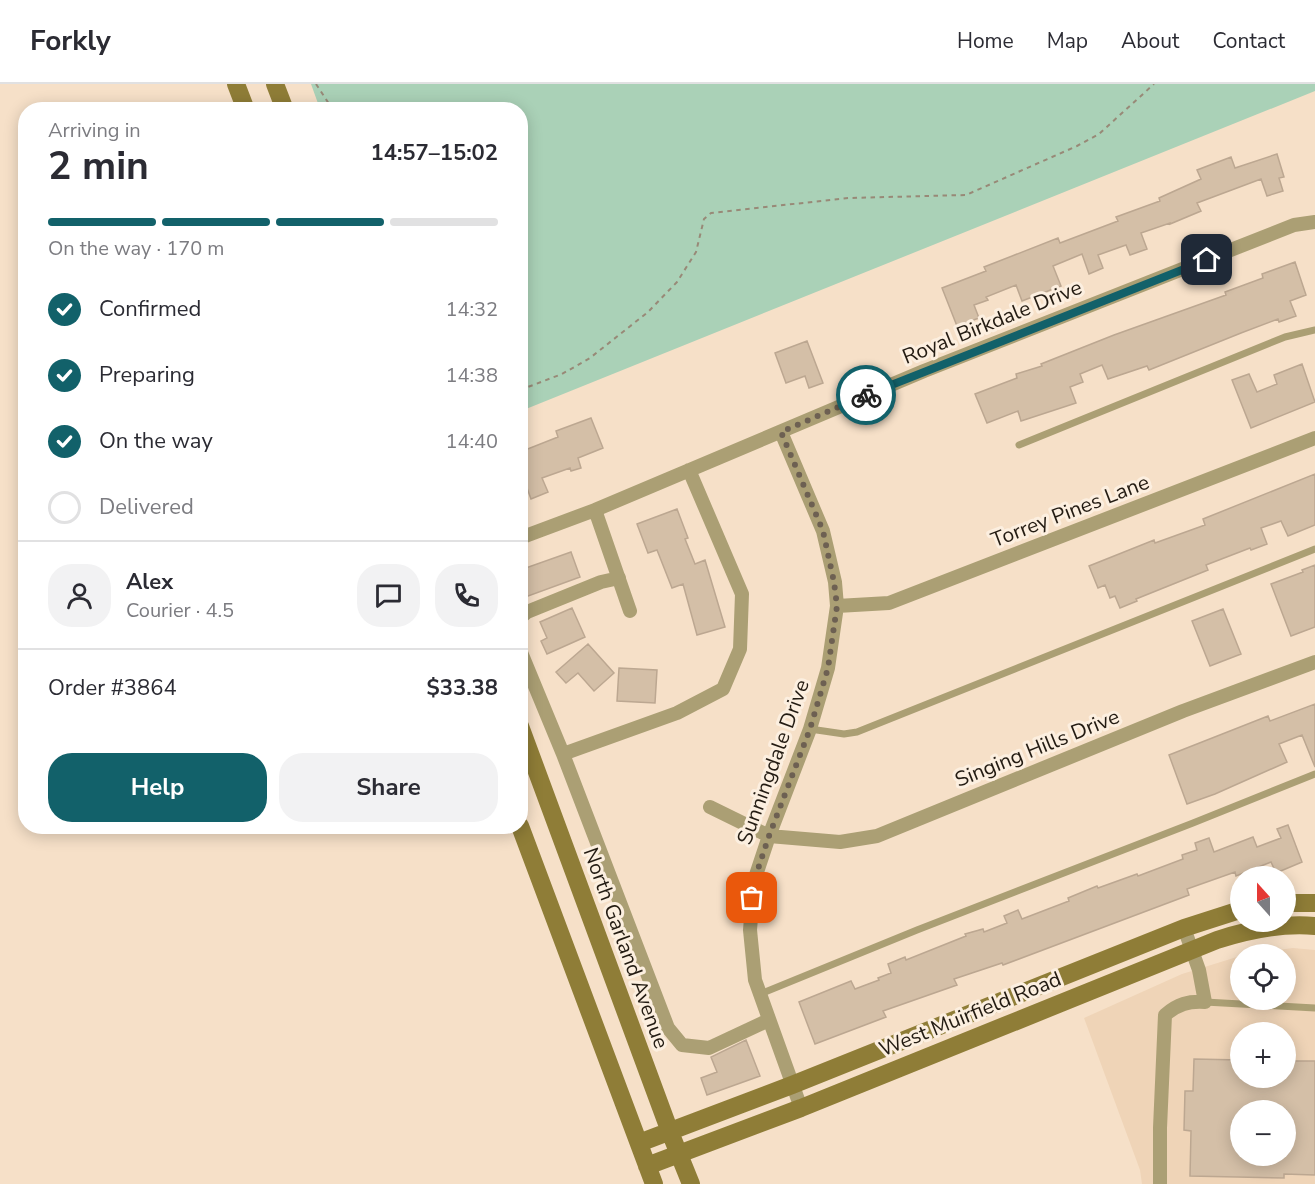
<!DOCTYPE html>
<html lang="en">
<head>
<meta charset="utf-8">
<style>
  :root { --surface:#fff; --page:#f2f2f3; --text:#2b2b33; --muted:#7c7c81; --line:#e1e1e2; --accent:#12616a }
  body { margin:0; font-family:"Nunito Sans",sans-serif; background:var(--page); color:var(--text); height:100vh; display:flex; flex-direction:column; font-size:22px; white-space:nowrap }
  * { box-sizing:border-box; margin:0 }
  p { font-size:20px; color:var(--muted) }
  .icon { flex:none; width:33px; height:33px; fill:none; stroke:currentColor; stroke-width:2; stroke-linecap:round; stroke-linejoin:round }
  .map { position:relative; flex:1; overflow:hidden }
  .drawer { position:absolute; left:18px; top:18px; width:510px; height:732px; display:flex; flex-direction:column; background:var(--surface); border-radius:24px; box-shadow:0 3px 15px #0003 }
  .drawer>* { flex:none }
  .needle { width:39px; rotate:339deg }
  .tools { position:absolute; left:1230px; top:782px; display:grid; gap:12px }
  .tools a { display:grid; place-items:center; width:66px; height:66px; border-radius:50%; background:var(--surface); box-shadow:0 3px 15px #0003; font-size:30px }
  .pin { position:absolute; display:grid; place-items:center; width:51px; height:51px; color:#fff; margin:-26px; border-radius:12px; box-shadow:0 3px 9px #0006 }
  .courier { position:absolute; display:grid; place-items:center; width:60px; height:60px; margin:-30px; border:4px solid #12616a; border-radius:50%; background:#fff; color:#222; box-shadow:0 2px 8px #0007 }
  .headline em { font-style:normal; font-weight:700 }
  .headline div { display:flex; flex-direction:column-reverse }
  .headline { display:flex; align-items:center; justify-content:space-between; height:102px; padding:0 30px }
  h1 { font-size:39px; font-weight:700; line-height:45px }
  .bar { display:grid; grid-template-columns:repeat(4,1fr); gap:9px 6px; align-content:center; height:72px; padding:0 30px }
  .bar i { height:8px; border-radius:4px; background:var(--line) }
  .bar .selected { background:var(--accent) }
  .bar p { grid-column:span 4 }
  .line { display:flex; align-items:center; gap:15px; padding:0 30px; border-top:2px solid var(--line) }
  .line div { flex:1 }
  .round { display:grid; place-items:center; flex:none; width:63px; height:63px; border-radius:24px; background:var(--page) }
  ol { padding:0 30px; list-style:none }
  li { display:flex; align-items:center; gap:18px; height:66px }
  li p { margin-inline-start:auto }
  li .icon { padding:6px; border-radius:50%; background:var(--accent); color:#fff; stroke-width:4 }
  li:last-child { color:var(--muted) }
  li i { width:33px; height:33px; border:3px solid var(--line); border-radius:50% }
  .action { display:flex; gap:12px; margin-top:auto; padding:12px 30px }
  .action a { flex:1; height:69px; border-radius:24px; background:var(--accent); color:#fff; font-size:24px; font-weight:700; line-height:69px; text-align:center }
  .action a+a { background:var(--page); color:var(--text) }
  header { display:flex; align-items:center; gap:36px; box-sizing:border-box; height:84px; padding:0 30px; background:var(--surface); border-bottom:2px solid var(--line) }
  header strong { font-size:28px }
  nav { display:flex; gap:33px; margin-inline-start:auto; font-size:21px }
  .map>svg:first-child { display:block }
  .built { fill:#efd4b7; fill-rule:evenodd }
  .green { fill:#aad1b7 }
  .building { fill:#d4bfa7; stroke:#bca791; stroke-width:1.5; fill-rule:evenodd }
  .lines { fill:none; stroke-linecap:round; stroke-linejoin:round }
  .path { stroke:#988977; stroke-width:2; stroke-dasharray:4.5 4.5; stroke-linecap:butt }
  .lane { stroke:#ab9f74; stroke-width:7 }
  .street { stroke:#ab9f74; stroke-width:14 }
  .secondary { stroke:#8f7d37; stroke-width:18 }
  .done { stroke:#6d6052; stroke-width:6; stroke-dasharray:0 10.8 }
  .route { stroke:#12616a; stroke-width:8 }
  .labels { text-anchor:middle; stroke-width:6; stroke-linejoin:round; paint-order:stroke }
  .street-label { font-size:21px; fill:#231b12; stroke:#fcefe0 }
</style>
</head>
<body>
<header>
<strong>Forkly</strong>
<nav><a>Home</a><a>Map</a><a>About</a><a>Contact</a></nav>
</header>
<div class="map">
<svg width="1315" height="1100" viewBox="0 0 1315 1100">
  <rect width="100%" height="100%" fill="#f6e0c8"/>
  <!-- built -->
  <path class="built" d="M 1293,864 L 1315,866 L 1315,1100 L 1142,1100 L 1140,1086 L 1084,934 L 1182,890 L 1240,872 L 1240,915 L 1286,915 L 1286,870 L 1248,870 ZM 1240,948 L 1286,948 L 1286,993 L 1240,993 ZM 1240,1026 L 1286,1026 L 1286,1071 L 1240,1071 Z"/>
  <!-- green -->
  <path class="green" d="M 311,0 L 1315,0 L 1315,7 L 521,327 L 520,26 L 320,25 Z"/>
  <!-- building -->
  <path class="building" d="M 1277,70 L 1284,93 L 1279,94 L 1283,107 L 1267,112 L 1261,95 L 1197,119 L 1201,127 L 1170,140 L 1170,139 L 1141,149 L 1147,165 L 1130,171 L 1126,161 L 1098,171 L 1103,184 L 1089,190 L 1082,170 L 1053,182 L 1061,202 L 1022,217 L 1016,201 L 986,213 L 988,216 L 974,221 L 979,234 L 957,242 L 942,204 L 986,187 L 984,183 L 1058,154 L 1060,159 L 1118,137 L 1116,133 L 1160,117 L 1159,114 L 1201,95 L 1197,86 L 1231,73 L 1235,84 Z
    M 1295,178 L 1306,211 L 1290,217 L 1296,232 L 1279,238 L 1278,235 L 1241,249 L 1149,286 L 1147,282 L 1108,295 L 1102,281 L 1080,290 L 1083,298 L 1070,303 L 1076,319 L 1021,337 L 1018,327 L 987,339 L 975,310 L 1017,294 L 1016,290 L 1042,282 L 1041,280 L 1114,251 L 1226,211 L 1225,208 L 1263,194 L 1262,190 Z
    M 807,257 L 823,299 L 809,304 L 805,292 L 786,299 L 775,269 Z
    M 1302,280 L 1315,318 L 1251,344 L 1232,296 L 1249,290 L 1257,308 L 1277,300 L 1274,291 Z
    M 591,334 L 603,364 L 578,374 L 581,384 L 571,387 L 570,384 L 542,394 L 548,408 L 531,415 L 527,404 L 520,406 L 520,368 L 558,353 L 556,347 Z
    M 1315,390 L 1315,441 L 1288,452 L 1281,437 L 1261,444 L 1267,460 L 1251,466 L 1250,464 L 1206,481 L 1208,486 L 1136,515 L 1137,517 L 1120,524 L 1115,512 L 1110,514 L 1105,501 L 1098,504 L 1089,482 L 1154,456 L 1155,459 L 1205,441 L 1203,435 Z
    M 677,425 L 688,454 L 685,455 L 695,480 L 705,476 L 725,543 L 697,551 L 683,500 L 672,504 L 657,466 L 648,469 L 637,440 Z
    M 571,468 L 580,493 L 520,515 L 520,486 Z
    M 1315,481 L 1315,543 L 1291,552 L 1271,500 L 1303,488 L 1302,486 Z
    M 572,524 L 585,553 L 547,570 L 541,557 L 547,554 L 540,538 Z
    M 1223,525 L 1241,570 L 1210,582 L 1192,537 Z
    M 588,560 L 614,589 L 594,607 L 578,589 L 566,599 L 556,588 Z
    M 619,584 L 657,586 L 655,619 L 617,617 Z
    M 1315,620 L 1315,683 L 1302,651 L 1279,660 L 1287,678 L 1215,710 L 1187,720 L 1169,671 L 1268,632 L 1270,637 Z
    M 1288,741 L 1302,778 L 1276,789 L 1271,778 L 1236,792 L 1235,788 L 1187,805 L 1189,811 L 1003,881 L 1002,879 L 954,895 L 957,901 L 883,927 L 886,933 L 815,960 L 799,918 L 851,897 L 855,905 L 879,896 L 878,894 L 891,889 L 888,880 L 905,873 L 906,876 L 966,852 L 965,850 L 983,845 L 984,848 L 1007,839 L 1004,832 L 1018,826 L 1022,835 L 1069,817 L 1068,814 L 1097,802 L 1098,804 L 1137,790 L 1138,792 L 1183,775 L 1182,771 L 1197,766 L 1195,759 L 1209,754 L 1214,768 L 1253,753 L 1257,763 L 1281,754 L 1277,745 Z
    M 746,956 L 760,992 L 707,1011 L 701,994 L 717,988 L 711,973 Z
    M 1194,975 L 1240,976 L 1240,993 L 1286,993 L 1286,977 L 1315,977 L 1315,1091 L 1284,1090 L 1284,1094 L 1190,1092 L 1191,1047 L 1184,1046 L 1185,1007 L 1193,1007 ZM 1240,1026 L 1286,1026 L 1286,1071 L 1240,1071 Z"/>
  <g class="lines">
    <!-- path -->
    <path class="path" d="M 316,0 L 333,26
      M 520,306 L 562,290 L 590,274 L 648,228 L 677,198 L 696,168 L 704,135 L 711,129 L 848,114 L 966,111 L 1077,62 L 1099,50 L 1154,0"/>
    <!-- lane -->
    <path class="lane" d="M 1019,361 L 1285,253 L 1315,246
      M 810,645 L 844,650 L 857,648 L 1315,465
      M 760,910 L 917,846 L 1193,739 L 1315,690
      M 1205,918 L 1315,924"/>
    <!-- street -->
    <path class="street" d="M 781,348 L 823,447 L 835,498 L 837,522 L 828,584 L 810,645 L 769,752 L 754,797 L 750,846 L 755,896 L 801,1024
      M 595,426 L 630,527
      M 520,454 L 595,426 L 924,287 L 1294,141 L 1315,138
      M 837,522 L 889,519 L 1315,354
      M 520,534 L 527,528 L 601,498 L 619,494
      M 520,566 L 563,670 L 668,944 L 682,961 L 709,964 L 769,936
      M 563,670 L 677,629 L 723,605 L 740,565 L 742,510 L 689,386
      M 710,723 L 769,752 L 840,758 L 877,752 L 1183,627 L 1315,578
      M 1160,1100 L 1160,1044 L 1165,931 C 1178,920 1188,917 1205,918 L 1199,886 L 1184,844"/>
    <!-- secondary -->
    <path class="secondary" d="M 236,0 L 246,26
      M 275,0 L 285,26
      M 520,642 L 670,1048 L 691,1100
      M 520,742 L 654,1100
      M 1286,819 L 1315,819
      M 639,1059 L 792,1001 L 1184,844 L 1240,826
      M 647,1082 L 801,1024 L 1217,856 C 1248,846 1282,839 1315,842"/>
  </g>
  <g class="lines">
    <!-- done -->
    <path class="done" d="M 752,814 L 754,797 L 769,752 L 810,645 L 828,584 L 837,522 L 834,498 L 823,447 L 781,348 L 866,311"/>
    <!-- route -->
    <path class="route" d="M 866,311 L 1207,176"/>
  </g>
  <g class="labels">
    <!-- street labels -->
    <g class="street-label">
      <text transform="translate(992 238) rotate(-22)" y="7">Royal Birkdale Drive</text>
      <text transform="translate(1070 427) rotate(-21)" y="7">Torrey Pines Lane</text>
      <text transform="translate(1037 664) rotate(-22)" y="7">Singing Hills Drive</text>
      <text transform="translate(773 678) rotate(-70)" y="7">Sunningdale Drive</text>
      <text transform="translate(626 864) rotate(70)" y="7">North Garland Avenue</text>
      <text transform="translate(970 930) rotate(-22)" y="7">West Muirfield Road</text>
    </g>
  </g>
</svg>
<div class="tools">
<a><svg class="needle" viewBox="-14 -14 28 28"><path d="M0-13l5 13h-10z" fill="#e53935"/><path d="M0 13l5-13h-10z" fill="#7c7c81"/></svg></a>
<a><svg class="icon" aria-label="locate" viewBox="0 0 24 24"><circle cx="12" cy="12" r="6"/><path d="M12 2v4M12 18v4M2 12h4M18 12h4"/></svg></a>
<a>+</a>
<a>−</a>
</div>
<div class="pin" style="left:752px;top:814px;background:#ea580c"><svg class="icon" aria-label="bag" viewBox="0 0 24 24"><path d="M5 8h14l-1 12H6zM9 8a3 3 0 0 1 6 0"/></svg></div>
<div class="pin" style="left:1207px;top:176px;background:#1f2937"><svg class="icon" aria-label="home" viewBox="0 0 24 24"><path d="M3 11l9-7 9 7M6 9v11h12V9"/></svg></div>
<div class="courier" style="left:866px;top:311px"><svg class="icon" aria-label="bike" viewBox="0 0 24 24"><circle cx="6" cy="16" r="4"/><circle cx="18" cy="16" r="4"/><path d="M6 16l4-8h5l3 8M10 8l3 8H6M13 5h3"/></svg></div>
<section class="drawer">
<div class="headline"><div><h1>2 min</h1><p>Arriving in</p></div><em>14:57–15:02</em></div>
<div class="bar"><i class="selected"></i><i class="selected"></i><i class="selected"></i><i></i><p>On the way · 170 m</p></div>
<ol>
<li><svg class="icon" aria-label="check" viewBox="0 0 24 24"><path d="M5 12l5 5 9-10"/></svg>Confirmed<p>14:32</p></li>
<li><svg class="icon" aria-label="check" viewBox="0 0 24 24"><path d="M5 12l5 5 9-10"/></svg>Preparing<p>14:38</p></li>
<li><svg class="icon" aria-label="check" viewBox="0 0 24 24"><path d="M5 12l5 5 9-10"/></svg>On the way<p>14:40</p></li>
<li><i></i>Delivered</li>
</ol>
<div class="line" style="height:108px"><a class="round"><svg class="icon" aria-label="person" viewBox="0 0 24 24"><circle cx="12" cy="8" r="4"/><path d="M4 21q1-7 8-7t8 7"/></svg></a><div><b>Alex</b><p>Courier · 4.5</p></div><a class="round"><svg class="icon" aria-label="chat" viewBox="0 0 24 24"><path d="M4 5h16v11H9l-5 4z"/></svg></a><a class="round"><svg class="icon" aria-label="phone" viewBox="0 0 24 24"><path d="M5 4h4l2 5-3 2q2 4 5 5l2-3 5 2v4C11 20 4 13 5 4z"/></svg></a></div>
<div class="line" style="height:78px"><div>Order #3864</div><b>$33.38</b></div>
<div class="action"><a>Help</a><a>Share</a></div>
</section>
</div>
</body>
</html>
